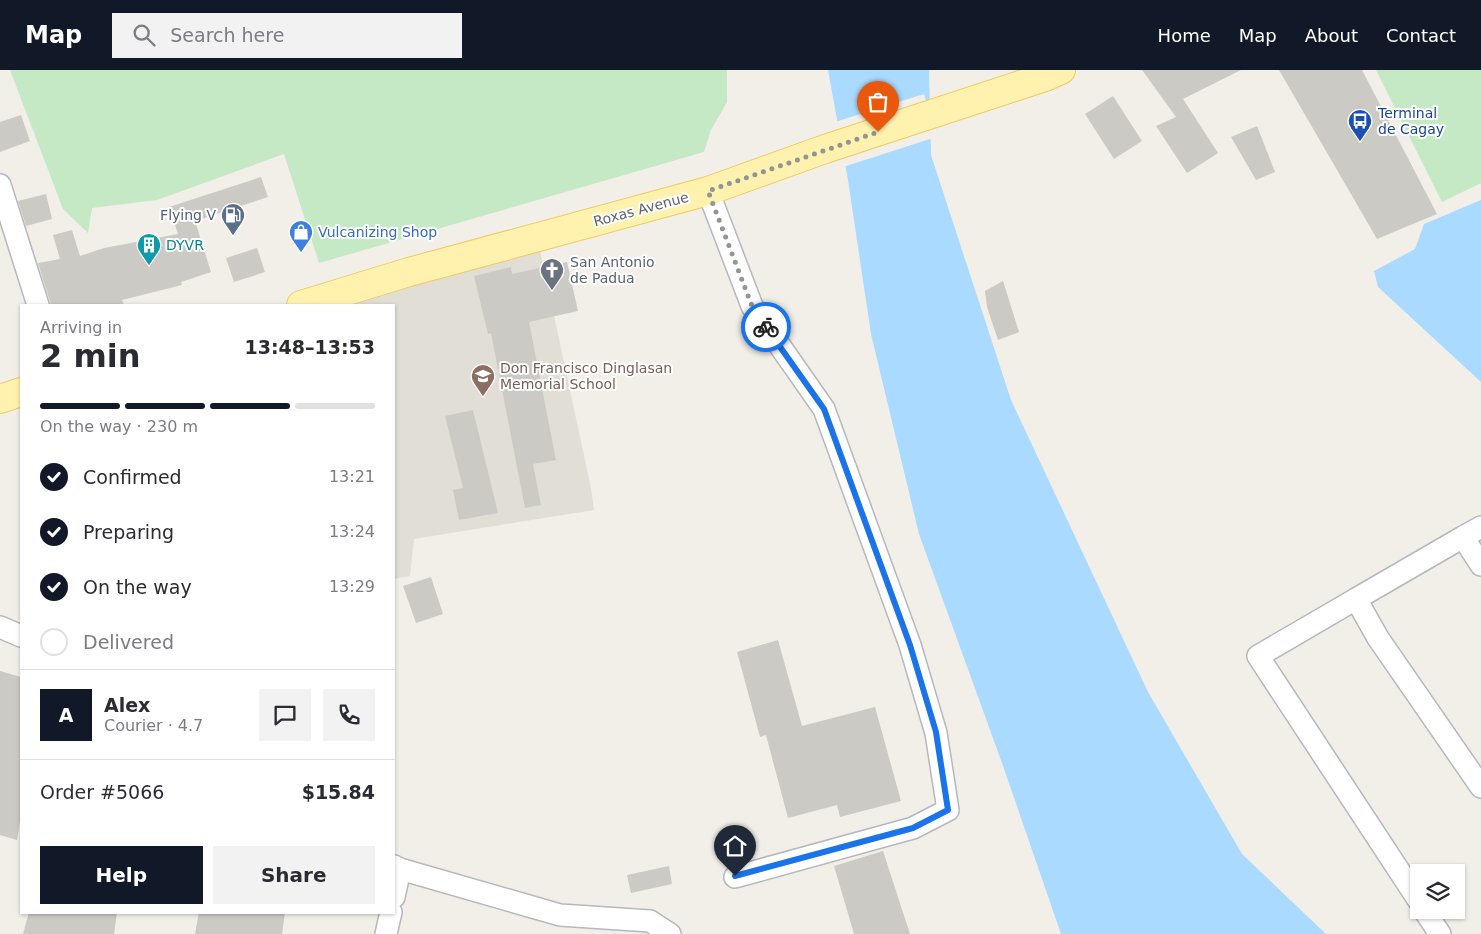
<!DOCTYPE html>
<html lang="en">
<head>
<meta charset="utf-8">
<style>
  :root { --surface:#fff; --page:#f2f2f3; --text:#2b2b33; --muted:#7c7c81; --line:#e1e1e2; --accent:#111827 }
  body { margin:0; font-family:"DejaVu Sans",sans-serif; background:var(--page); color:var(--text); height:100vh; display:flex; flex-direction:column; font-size:19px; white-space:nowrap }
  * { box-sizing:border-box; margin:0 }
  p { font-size:16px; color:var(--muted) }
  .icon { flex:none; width:28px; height:28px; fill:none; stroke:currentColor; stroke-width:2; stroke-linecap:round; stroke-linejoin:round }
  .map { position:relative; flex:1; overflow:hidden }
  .sheet { position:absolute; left:20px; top:234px; width:375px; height:610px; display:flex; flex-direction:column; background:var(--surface); border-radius:0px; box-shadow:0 1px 4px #0004 }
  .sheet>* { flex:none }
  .fabs { position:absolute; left:1410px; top:794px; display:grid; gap:10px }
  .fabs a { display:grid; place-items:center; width:55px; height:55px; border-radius:0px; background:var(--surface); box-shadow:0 1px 4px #0004; font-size:25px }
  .pin { position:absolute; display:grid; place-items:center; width:42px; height:42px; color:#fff; margin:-51px -21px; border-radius:50% 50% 50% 0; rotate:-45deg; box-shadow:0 0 5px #0007 }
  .pin .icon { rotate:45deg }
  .courier { position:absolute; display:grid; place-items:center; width:50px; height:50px; margin:-25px; border:4px solid #1a73e8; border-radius:50%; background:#fff; color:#222; box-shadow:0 1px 6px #0007 }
  .summary em { font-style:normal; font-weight:700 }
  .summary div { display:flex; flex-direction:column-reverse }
  .summary { display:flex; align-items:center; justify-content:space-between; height:85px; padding:0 20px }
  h1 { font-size:32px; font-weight:700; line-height:38px }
  .bar { display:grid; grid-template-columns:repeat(4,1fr); gap:8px 5px; align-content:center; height:60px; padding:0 20px }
  .bar i { height:6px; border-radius:4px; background:var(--line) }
  .bar .active { background:var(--accent) }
  .bar p { grid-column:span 4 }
  .line { display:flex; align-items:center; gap:12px; padding:0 20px; border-top:1px solid var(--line) }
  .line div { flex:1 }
  .round { display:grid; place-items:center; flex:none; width:52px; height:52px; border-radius:0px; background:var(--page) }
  ol { padding:0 20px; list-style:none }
  li { display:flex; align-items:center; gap:15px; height:55px }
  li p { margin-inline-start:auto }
  li .icon { padding:5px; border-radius:50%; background:var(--accent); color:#fff; stroke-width:4 }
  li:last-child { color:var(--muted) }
  li i { width:28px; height:28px; border:2px solid var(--line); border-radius:50% }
  .button { display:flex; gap:10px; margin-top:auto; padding:10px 20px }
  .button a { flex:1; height:58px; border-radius:0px; background:var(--accent); color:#fff; font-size:20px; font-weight:700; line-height:58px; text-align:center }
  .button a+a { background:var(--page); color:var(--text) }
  header { display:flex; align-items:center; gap:30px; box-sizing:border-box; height:70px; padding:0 25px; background:var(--accent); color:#fff }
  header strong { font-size:24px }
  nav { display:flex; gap:28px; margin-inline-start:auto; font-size:18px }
  .search { width:350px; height:45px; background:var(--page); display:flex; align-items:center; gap:12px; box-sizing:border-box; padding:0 18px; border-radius:0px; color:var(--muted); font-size:19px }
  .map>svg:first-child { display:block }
  .education { fill:#e1ded6 }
  .green { fill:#c5e8c5 }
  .water { fill:#aadaff }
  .pier { fill:#f1efe8 }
  .building { fill:#cccac5 }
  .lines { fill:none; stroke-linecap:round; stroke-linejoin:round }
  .street-casing { stroke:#b5b8bc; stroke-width:24 }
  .primary-casing { stroke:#f2c960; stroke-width:30 }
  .street { stroke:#fff; stroke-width:21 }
  .primary { stroke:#fff2af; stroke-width:28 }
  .done { stroke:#929495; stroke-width:5; stroke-dasharray:0 9 }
  .route { stroke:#1a73e8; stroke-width:6 }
  .labels { text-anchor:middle; stroke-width:4; stroke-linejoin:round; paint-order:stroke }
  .transit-label { font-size:14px; fill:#164399; stroke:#fff; text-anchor:start }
  .street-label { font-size:14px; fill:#5f6368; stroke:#fff }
  .service-label { font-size:14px; fill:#4e5e75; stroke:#fff; text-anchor:end }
  .shop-label { font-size:14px; fill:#366cbe; stroke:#fff; text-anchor:start }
  .culture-label { font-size:14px; fill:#0d838f; stroke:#fff; text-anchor:start }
  .worship-label { font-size:14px; fill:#5b616d; stroke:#fff; text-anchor:start }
  .education-label { font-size:14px; fill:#785e54; stroke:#fff; text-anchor:start }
</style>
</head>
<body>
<header>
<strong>Map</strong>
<div class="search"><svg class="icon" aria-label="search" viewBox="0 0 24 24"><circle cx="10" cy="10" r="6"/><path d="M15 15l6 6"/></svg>Search here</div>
<nav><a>Home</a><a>Map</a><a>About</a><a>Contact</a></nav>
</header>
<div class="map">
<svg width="1481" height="864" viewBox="0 0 1481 864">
  <rect width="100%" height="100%" fill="#f1efe8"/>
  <!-- education -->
  <path class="education" d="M 539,176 L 591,418 L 594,440 L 414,469 L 410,506 L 394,509 L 394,235 L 329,235 Z"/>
  <!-- green -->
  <path class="green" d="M 10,0 L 727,0 L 727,32 L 711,60 L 704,82 L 319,193 L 284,84 L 157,130 L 92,138 L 88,163 L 63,139 Z
    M 1376,0 L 1481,0 L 1481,113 L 1442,132 Z"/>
  <!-- water -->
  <path class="water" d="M 828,0 L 929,0 L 931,85 L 1011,330 L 1148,622 L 1242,784 L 1326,864 L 1061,864 L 1002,693 L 919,464 L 871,264 L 848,110 Z
    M 1481,130 L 1481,312 L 1378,217 L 1374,201 L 1415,179 L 1424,154 Z"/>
  <!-- pier -->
  <path class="pier" d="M 924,24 L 933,52 L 933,68 L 843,97 L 835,52 Z"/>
  <!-- building -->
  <path class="building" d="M 1142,0 L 1241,0 L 1183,29 L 1218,83 L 1187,103 L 1156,56 L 1176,47 Z
    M 1279,0 L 1362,0 L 1437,144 L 1377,169 Z
    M 1113,26 L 1142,71 L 1114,89 L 1085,44 Z
    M 21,45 L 30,71 L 0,82 L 0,52 Z
    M 1257,56 L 1275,102 L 1256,110 L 1231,67 Z
    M 261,107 L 268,127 L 195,151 L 211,202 L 181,212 L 182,215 L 122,230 L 124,235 L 51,235 L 38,193 L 60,189 L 53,165 L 72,160 L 80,186 L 104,178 L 178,164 L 169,137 Z
    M 46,124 L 52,149 L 26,156 L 18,131 Z
    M 257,178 L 265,202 L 234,212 L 226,188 Z
    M 567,192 L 578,241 L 529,252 L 556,390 L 533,394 L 541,435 L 525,438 L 491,263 L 488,264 L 474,206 L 511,197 L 512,204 Z
    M 1003,211 L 1019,262 L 998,270 L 987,237 L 985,221 Z
    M 473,340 L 498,443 L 459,450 L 453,420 L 463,418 L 445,346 Z
    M 431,507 L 443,544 L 416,553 L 403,516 Z
    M 778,570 L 802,656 L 875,637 L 901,731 L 840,747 L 837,735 L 788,748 L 766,665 L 760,667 L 737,582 Z
    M 0,601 L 21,607 L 21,745 L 17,770 L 0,765 Z
    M 883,781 L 910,864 L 854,864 L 834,796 Z
    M 669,796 L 672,814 L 631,823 L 627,805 Z
    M 29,842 L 117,842 L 114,864 L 23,864 Z
    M 199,842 L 285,842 L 282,864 L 195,864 Z"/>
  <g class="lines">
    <!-- street casing -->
    <g class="street-casing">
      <path id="street" d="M 0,115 L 38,235
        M 708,121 L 752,236 L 824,339 L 910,575 L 936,663 L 948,740 L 913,758 L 735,807
        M 1481,457 L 1463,467 L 1481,495
        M 1463,467 L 1356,529 L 1378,568 L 1481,717
        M 1356,529 L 1258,586 L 1419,831
        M 0,557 L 21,566
        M 394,796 L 400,799 L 560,845 L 650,851 L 670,864
        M 394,827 L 400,799
        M 1424,840 L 1440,864
        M 386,864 L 391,842"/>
    </g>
    <!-- primary casing -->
    <g class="primary-casing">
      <path id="primary" d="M 301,235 L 409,202 L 708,121 L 825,79 L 1045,7 L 1061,0
        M 0,329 L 21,322"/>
    </g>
    <!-- street -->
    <use href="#street" class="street"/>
    <!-- primary -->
    <use href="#primary" class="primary"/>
  </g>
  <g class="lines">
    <!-- done -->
    <path class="done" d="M 766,257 L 752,236 L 708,121 L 878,62"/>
    <!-- route -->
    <path class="route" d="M 735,806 L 913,758 L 948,740 L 936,662 L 910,575 L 824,339 L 766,257"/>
  </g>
  <!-- icons -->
  <defs>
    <g id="bus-pin" transform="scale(1.25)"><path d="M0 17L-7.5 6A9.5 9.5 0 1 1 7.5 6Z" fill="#1a4fb4" stroke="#fff"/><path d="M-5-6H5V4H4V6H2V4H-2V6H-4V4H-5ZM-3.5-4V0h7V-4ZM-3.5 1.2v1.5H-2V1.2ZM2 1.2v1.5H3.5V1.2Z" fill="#fff"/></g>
    <g id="fuel-pin" transform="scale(1.25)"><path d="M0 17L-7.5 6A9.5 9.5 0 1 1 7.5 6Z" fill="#5c6f8a" stroke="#fff"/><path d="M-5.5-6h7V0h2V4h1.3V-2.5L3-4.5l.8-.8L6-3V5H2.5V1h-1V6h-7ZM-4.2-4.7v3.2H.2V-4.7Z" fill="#fff"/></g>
    <g id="shop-pin" transform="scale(1.25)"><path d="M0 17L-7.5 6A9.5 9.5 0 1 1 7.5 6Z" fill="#3f7fe0" stroke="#fff"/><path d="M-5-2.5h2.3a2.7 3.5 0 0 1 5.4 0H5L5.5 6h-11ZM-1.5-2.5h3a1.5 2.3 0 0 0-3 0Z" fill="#fff"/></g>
    <g id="building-pin" transform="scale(1.25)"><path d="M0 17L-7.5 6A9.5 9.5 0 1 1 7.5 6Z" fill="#0f9aa8" stroke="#fff"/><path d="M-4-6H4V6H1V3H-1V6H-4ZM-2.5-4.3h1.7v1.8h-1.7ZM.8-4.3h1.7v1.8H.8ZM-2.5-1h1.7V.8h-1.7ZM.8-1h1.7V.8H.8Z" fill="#fff"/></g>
    <g id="church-pin" transform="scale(1.25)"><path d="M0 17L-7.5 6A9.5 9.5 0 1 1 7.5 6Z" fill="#6b7280" stroke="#fff"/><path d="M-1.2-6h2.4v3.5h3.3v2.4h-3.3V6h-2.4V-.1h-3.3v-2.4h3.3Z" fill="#fff"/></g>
    <g id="school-pin" transform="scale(1.25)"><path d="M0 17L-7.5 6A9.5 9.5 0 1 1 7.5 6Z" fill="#8d6e63" stroke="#fff"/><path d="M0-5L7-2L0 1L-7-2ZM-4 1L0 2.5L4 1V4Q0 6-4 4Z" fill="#fff"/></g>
  </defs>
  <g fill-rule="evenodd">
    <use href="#bus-pin" x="1360" y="51"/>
    <use href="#fuel-pin" x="233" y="145"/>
    <use href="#shop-pin" x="301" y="162"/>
    <use href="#building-pin" x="149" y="175"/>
    <use href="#church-pin" x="552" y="200"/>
    <use href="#school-pin" x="483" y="306"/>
  </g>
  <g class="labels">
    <!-- transit labels -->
    <g class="transit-label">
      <text x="1378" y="48">Terminal<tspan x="1378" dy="16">de Cagay</tspan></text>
    </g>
    <!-- street labels -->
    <g class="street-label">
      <text transform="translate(641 139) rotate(-15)" y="5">Roxas Avenue</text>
    </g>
    <!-- service labels -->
    <g class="service-label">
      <text x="216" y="150">Flying V</text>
    </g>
    <!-- shop labels -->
    <g class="shop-label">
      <text x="318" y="167">Vulcanizing Shop</text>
    </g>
    <!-- culture labels -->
    <g class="culture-label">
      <text x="166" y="180">DYVR</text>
    </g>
    <!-- worship labels -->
    <g class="worship-label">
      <text x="570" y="197">San Antonio<tspan x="570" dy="16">de Padua</tspan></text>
    </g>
    <!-- education labels -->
    <g class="education-label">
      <text x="500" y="303">Don Francisco Dinglasan<tspan x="500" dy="16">Memorial School</tspan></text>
    </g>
  </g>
</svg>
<div class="fabs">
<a><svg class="icon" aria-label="layers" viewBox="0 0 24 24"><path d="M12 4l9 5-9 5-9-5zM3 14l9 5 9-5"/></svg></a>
</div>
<div class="pin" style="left:878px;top:62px;background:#ea580c"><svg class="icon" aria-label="bag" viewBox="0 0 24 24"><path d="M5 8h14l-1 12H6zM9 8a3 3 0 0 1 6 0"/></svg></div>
<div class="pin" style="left:735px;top:806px;background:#1f2937"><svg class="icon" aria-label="home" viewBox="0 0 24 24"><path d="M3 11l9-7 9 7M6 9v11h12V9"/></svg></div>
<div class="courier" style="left:766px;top:257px"><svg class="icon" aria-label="bike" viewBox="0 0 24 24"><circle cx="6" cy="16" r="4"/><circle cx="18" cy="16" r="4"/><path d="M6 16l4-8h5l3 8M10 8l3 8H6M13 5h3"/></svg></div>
<section class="sheet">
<div class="summary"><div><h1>2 min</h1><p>Arriving in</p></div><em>13:48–13:53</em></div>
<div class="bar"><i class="active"></i><i class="active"></i><i class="active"></i><i></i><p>On the way · 230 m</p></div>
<ol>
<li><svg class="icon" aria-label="check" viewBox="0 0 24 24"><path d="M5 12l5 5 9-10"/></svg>Confirmed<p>13:21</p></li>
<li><svg class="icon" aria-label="check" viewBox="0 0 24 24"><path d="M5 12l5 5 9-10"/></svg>Preparing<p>13:24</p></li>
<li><svg class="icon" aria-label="check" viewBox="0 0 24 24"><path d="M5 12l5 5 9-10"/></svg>On the way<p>13:29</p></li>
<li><i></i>Delivered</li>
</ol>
<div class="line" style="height:90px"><b class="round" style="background:var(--accent);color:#fff">A</b><div><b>Alex</b><p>Courier · 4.7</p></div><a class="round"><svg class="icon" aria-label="chat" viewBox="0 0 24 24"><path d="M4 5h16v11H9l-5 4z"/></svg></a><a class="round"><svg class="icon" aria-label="phone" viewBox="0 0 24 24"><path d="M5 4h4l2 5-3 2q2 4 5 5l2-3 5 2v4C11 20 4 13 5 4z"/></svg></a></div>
<div class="line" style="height:65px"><div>Order #5066</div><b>$15.84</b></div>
<div class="button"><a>Help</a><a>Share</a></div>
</section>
</div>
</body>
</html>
